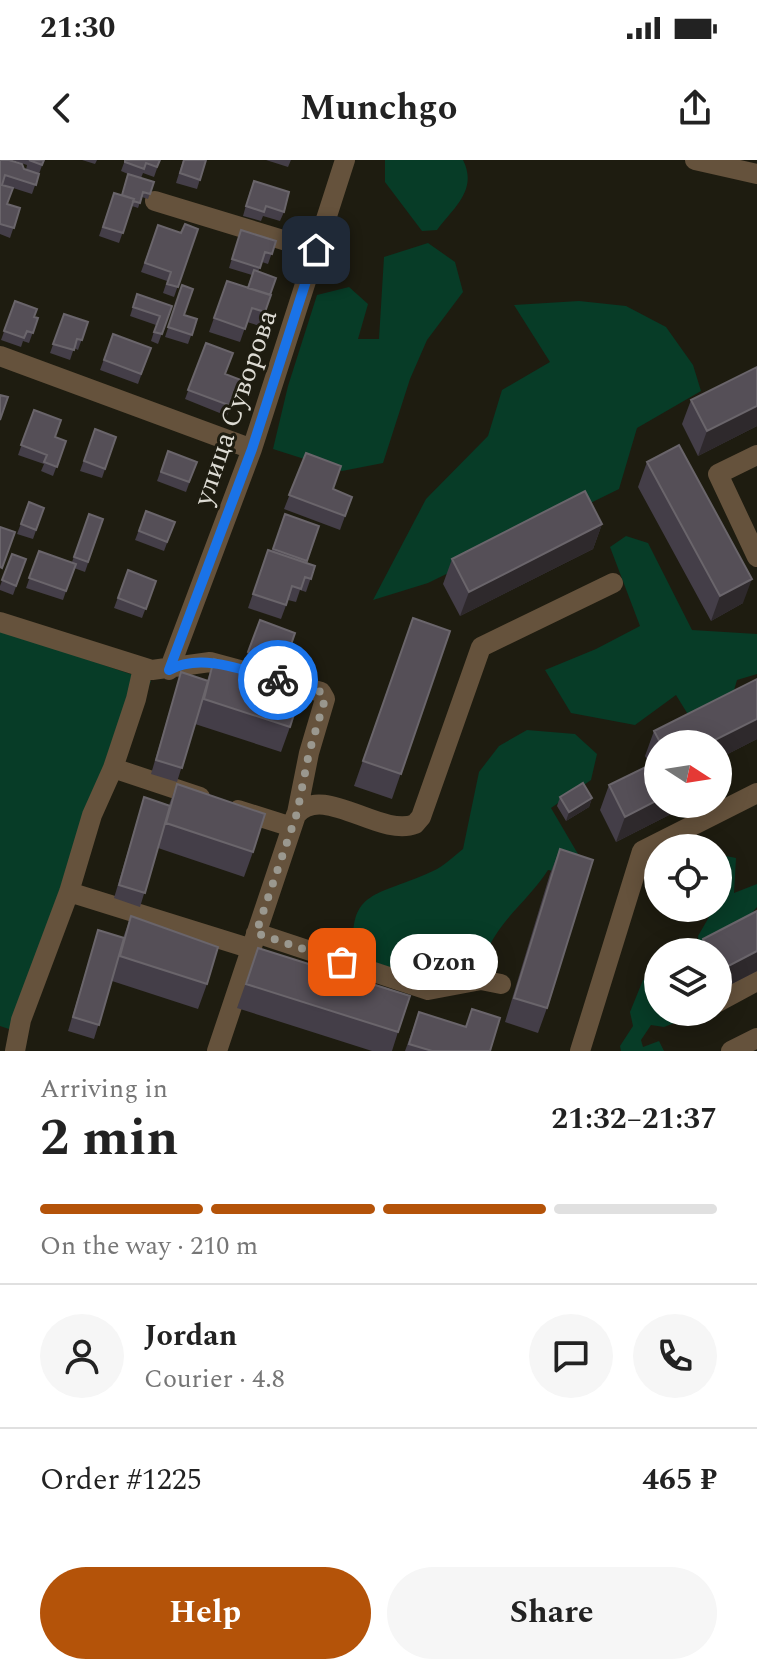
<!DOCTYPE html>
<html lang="en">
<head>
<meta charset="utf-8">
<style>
  :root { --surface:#fff; --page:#f6f6f6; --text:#222; --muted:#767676; --line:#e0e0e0; --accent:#b45309 }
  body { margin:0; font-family:Spectral,serif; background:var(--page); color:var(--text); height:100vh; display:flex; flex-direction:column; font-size:30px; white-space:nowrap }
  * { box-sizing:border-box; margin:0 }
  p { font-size:26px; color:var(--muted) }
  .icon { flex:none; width:44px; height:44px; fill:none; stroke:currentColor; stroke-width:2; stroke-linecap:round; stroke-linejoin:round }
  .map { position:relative; height:891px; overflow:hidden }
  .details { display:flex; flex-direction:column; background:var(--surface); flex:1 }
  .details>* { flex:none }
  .needle { width:52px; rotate:102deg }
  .fabs { position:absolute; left:644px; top:570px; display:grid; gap:16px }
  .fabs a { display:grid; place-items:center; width:88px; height:88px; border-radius:50%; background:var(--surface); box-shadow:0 4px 20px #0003; font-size:40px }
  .pin { position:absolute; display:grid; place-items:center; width:68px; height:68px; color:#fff; margin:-34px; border-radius:16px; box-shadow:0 4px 12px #0006 }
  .courier { position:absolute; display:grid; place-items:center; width:80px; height:80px; margin:-40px; border:6px solid #1a73e8; border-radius:50%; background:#fff; color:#222; box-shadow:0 2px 10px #0007 }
  .bubble { position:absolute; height:56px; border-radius:28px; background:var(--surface); box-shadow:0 4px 20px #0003; font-size:26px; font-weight:700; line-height:56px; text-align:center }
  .summary em { font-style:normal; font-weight:700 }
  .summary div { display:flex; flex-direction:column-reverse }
  .summary { display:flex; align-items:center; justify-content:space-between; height:136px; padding:0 40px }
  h1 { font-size:52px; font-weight:700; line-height:60px }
  .bar { display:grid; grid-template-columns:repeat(4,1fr); gap:12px 8px; align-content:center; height:96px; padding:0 40px }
  .bar i { height:10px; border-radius:6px; background:var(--line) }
  .bar .selected { background:var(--accent) }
  .bar p { grid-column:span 4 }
  .line { display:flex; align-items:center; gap:20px; padding:0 40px; border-top:2px solid var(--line) }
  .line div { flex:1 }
  .round { display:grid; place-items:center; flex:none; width:84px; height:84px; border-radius:42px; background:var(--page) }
  .button { display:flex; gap:16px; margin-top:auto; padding:16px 40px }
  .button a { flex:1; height:92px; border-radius:48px; background:var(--accent); color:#fff; font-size:32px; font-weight:700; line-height:92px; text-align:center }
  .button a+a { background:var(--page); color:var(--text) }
  .status { display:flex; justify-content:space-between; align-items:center; height:56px; padding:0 40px; background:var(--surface); direction:ltr }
  .status svg { height:22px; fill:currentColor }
  header { display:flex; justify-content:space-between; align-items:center; height:104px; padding:0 40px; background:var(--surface); font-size:36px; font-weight:700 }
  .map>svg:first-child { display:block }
  .green { fill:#073c27 }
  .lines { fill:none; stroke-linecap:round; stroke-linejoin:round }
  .minor { stroke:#65523c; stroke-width:20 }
  .wall { fill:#443e48 }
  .shaded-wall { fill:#2e292c }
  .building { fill:#554f57; stroke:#6a656b; stroke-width:2 }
  .done { stroke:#9a988f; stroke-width:8; stroke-dasharray:0 14.4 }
  .route { stroke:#1a73e8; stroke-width:10 }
  .labels { text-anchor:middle; stroke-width:6; stroke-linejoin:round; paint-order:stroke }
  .street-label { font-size:28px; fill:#dddbd3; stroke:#1e1c10 }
</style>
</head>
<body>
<div class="status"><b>21:30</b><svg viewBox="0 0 49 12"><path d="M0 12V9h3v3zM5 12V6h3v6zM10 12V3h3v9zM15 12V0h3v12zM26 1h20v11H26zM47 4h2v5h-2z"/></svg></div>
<header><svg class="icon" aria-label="back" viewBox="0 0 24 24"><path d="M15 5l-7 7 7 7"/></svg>Munchgo<svg class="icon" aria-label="share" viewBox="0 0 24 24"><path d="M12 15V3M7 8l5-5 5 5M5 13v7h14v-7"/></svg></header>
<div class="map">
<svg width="757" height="891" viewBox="0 0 757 891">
  <rect width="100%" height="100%" fill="#1e1c10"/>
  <!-- green -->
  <path class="green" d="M 385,0 L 463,0 C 478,30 454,47 437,70 L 422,71 L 385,22 Z
    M 428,83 L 455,102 L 463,132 L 427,180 L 410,219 L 383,303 L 342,311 L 273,289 L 288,226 L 317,135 L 349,127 L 368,144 L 358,179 L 379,179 L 384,97 Z
    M 579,141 L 626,146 L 666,167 L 693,205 L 701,231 L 637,268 L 619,329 L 428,423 L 373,440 L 426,339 L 488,276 L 502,230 L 550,202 L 514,145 Z
    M 626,376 L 648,383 L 692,470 L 757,474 L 757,514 L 737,520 L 729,547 L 692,561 L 676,535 L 635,565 L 571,553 L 545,510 L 596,489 L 640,466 L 610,387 Z
    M 0,470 L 151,521 L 103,631 L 12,870 L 0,866 Z
    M 527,570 L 575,574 L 597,594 L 591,620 L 551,648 L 585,706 L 575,715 L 548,710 C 533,734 510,752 495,776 C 482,796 483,816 460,828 L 356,807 C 343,727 376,738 433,711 C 444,706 454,696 463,689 L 479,612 L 499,586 Z
    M 721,695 L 736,698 L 734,733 L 757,724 L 757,747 C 749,755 745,768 737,774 C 727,782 711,785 699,784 L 698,776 L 709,757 L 706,748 L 718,748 L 718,697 Z
    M 658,816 L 658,852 L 678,852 L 677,862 L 664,867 L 651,865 L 641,880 L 643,887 L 659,881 L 664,891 L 621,891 L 620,886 L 633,866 L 630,852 L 643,820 Z"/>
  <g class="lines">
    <!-- minor -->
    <path class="minor" d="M 695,0 L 757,14
      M 155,41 L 316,90
      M 0,196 L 252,289
      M 757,295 L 718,314 L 757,397
      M 0,462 L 152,510 L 210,502 L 321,532 L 325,539 L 309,593 L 297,653
      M 169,510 L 252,289 L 345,0
      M 113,608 L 200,637
      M 238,650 L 292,667
      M 69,732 L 252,789
      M 256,773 L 428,830 L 481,820 L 501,824
      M 718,842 L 757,821
      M 692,855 L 698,852
      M 15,891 L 21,860 L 69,732 L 92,655 L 113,608 L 136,539 L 143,508
      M 217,891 L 296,655 C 322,622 380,678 415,664 L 421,657 L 481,487 L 613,423
      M 580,891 L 642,691 L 757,633
      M 731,891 L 757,878"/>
  </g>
  <!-- wall -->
  <path class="wall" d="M 0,0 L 12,0 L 24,9 L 39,14 L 32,34 L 13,28 L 7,44 L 20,48 L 10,78 L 0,74 Z
    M 12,0 L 44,0 L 39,14 L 26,10 L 27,5 Z
    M 82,0 L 97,0 L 95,4 Z
    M 125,0 L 160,0 L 154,17 L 143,13 L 141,18 L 154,22 L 148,39 L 142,37 L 138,48 L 132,46 L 119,83 L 99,76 L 114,33 L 122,35 L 128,14 L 121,11 Z
    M 183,0 L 206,0 L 197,29 L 176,23 Z
    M 266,0 L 291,0 L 288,7 Z
    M 250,31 L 284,52 L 280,61 L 263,56 L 261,61 L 243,56 Z
    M 158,65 L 181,73 L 198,69 L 174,137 L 163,133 L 167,121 L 141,112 Z
    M 241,70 L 276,81 L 268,104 L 262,102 L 258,112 L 271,135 L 260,166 L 247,162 L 240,182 L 209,172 L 227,121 L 247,128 L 252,115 L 229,108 Z
    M 182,125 L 184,155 L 197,159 L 188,184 L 165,177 Z
    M 137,134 L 172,146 L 158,184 L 151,181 L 156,165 L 130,156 Z
    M 15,141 L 34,157 L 38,158 L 29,183 L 23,181 L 21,187 L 1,180 Z
    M 64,154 L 88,162 L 78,190 L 74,188 L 70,200 L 50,193 Z
    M 113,174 L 151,188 L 138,224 L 100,210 Z
    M 206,183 L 225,214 L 241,220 L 227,256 L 185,239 Z
    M 757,207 L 757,266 L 698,296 L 682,264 L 691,240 Z
    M 34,250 L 55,277 L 66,281 L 53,316 L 41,311 L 44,304 L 18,295 Z
    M 95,269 L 116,277 L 102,318 L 80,311 Z
    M 168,291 L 197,302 L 186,332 L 157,321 Z
    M 306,293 L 333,329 L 352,337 L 340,370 L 284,349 Z
    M 647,302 L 743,443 L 711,461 L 638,327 Z
    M 29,342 L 44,348 L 33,379 L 17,374 Z
    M 146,351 L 175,362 L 164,391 L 135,380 Z
    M 89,354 L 103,359 L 85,412 L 74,408 L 63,440 L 26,428 L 39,391 L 72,402 Z
    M 285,354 L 319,366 L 306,403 L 315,406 L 306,432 L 300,430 L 296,442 L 288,440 L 281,459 L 248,448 L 268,390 L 272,391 Z
    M 602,364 L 593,389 L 460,456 L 443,424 L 452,399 Z
    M 12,394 L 26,399 L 13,435 L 0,430 L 0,426 Z
    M 128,410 L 156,421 L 142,458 L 114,448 Z
    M 413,458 L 450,471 L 392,639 L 354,626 Z
    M 260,460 L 295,473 L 280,514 L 244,502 Z
    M 214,499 L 290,567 L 281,592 L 195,564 L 177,622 L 151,614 L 181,512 L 207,521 Z
    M 757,519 L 757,579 L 718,599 L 718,584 L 658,584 L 658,644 L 676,644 L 673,653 L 616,682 L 600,650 L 609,625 L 650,605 L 645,596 L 654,571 Z
    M 177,624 L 253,692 L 244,717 L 158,688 L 140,747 L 114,738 L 144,637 L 169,645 Z
    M 560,637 L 592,638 L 589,647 L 566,661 L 557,646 Z
    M 560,689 L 547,848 L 538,873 L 505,862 L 550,714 Z
    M 131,756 L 207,824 L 198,849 L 112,821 L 94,879 L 68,871 L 98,770 L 123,778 Z
    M 703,779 L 757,811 L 718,831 L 718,792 L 698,792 Z
    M 258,788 L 398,872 L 392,891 L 372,891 L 237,848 Z
    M 419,852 L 490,891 L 405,891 Z"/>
  <!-- shaded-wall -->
  <path class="shaded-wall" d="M 757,246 L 757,266 L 698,296 L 707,271 Z
    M 602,364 L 593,389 L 460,456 L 469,432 Z
    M 752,419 L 743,443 L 711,461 L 720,436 Z
    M 757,559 L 757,579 L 718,599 L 718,584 L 707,584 Z
    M 592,638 L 589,647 L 566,661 L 569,652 Z
    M 658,640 L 658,644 L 676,644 L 673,653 L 616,682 L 625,657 Z
    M 757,791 L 757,811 L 718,831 L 719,811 Z"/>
  <!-- building -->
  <path class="building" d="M 0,0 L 9,0 L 22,4 L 24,9 L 39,14 L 36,25 L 5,15 L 2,25 L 13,28 L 7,44 L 20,48 L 14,68 L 0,64 Z
    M 29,0 L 44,0 L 42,5 Z
    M 125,0 L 160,0 L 157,7 L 146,3 L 144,9 L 125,2 Z
    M 184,0 L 206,0 L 200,20 L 180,13 Z
    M 128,14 L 154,22 L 150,34 L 143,32 L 140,43 L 133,41 L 134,39 L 122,35 Z
    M 254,21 L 289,32 L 284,52 L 266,46 L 264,52 L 246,46 Z
    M 114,33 L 134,39 L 123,73 L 103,67 Z
    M 185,64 L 198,69 L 178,127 L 167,124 L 171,112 L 145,103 L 158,65 L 181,73 Z
    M 241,70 L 276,81 L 272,94 L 265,92 L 260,108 L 232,99 Z
    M 254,110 L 276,118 L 270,135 L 248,128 Z
    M 227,121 L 271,135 L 265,152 L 252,148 L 245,169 L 214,158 Z
    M 182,125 L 193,129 L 184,155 L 197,159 L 192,175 L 168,167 Z
    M 137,134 L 172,146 L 162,174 L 154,172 L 160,156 L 133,147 Z
    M 15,141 L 37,149 L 34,157 L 38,158 L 33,173 L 27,171 L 24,178 L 4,171 Z
    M 64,154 L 88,162 L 82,180 L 77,179 L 74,190 L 53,184 Z
    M 113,174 L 151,188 L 141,214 L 104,200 Z
    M 206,183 L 233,193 L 225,214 L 241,220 L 231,246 L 188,230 Z
    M 757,207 L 757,246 L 707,271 L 691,240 Z
    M 0,235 L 8,237 L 0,260 Z
    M 34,250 L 61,260 L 55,277 L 66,281 L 57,307 L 44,302 L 47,295 L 21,285 Z
    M 95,269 L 116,277 L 105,309 L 84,301 Z
    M 679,285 L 752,419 L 720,436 L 647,302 Z
    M 168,291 L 197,302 L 189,322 L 161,312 Z
    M 306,293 L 341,306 L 333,329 L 352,337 L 345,356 L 289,335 Z
    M 585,331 L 602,364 L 469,432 L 452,399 Z
    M 29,342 L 44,348 L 36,370 L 21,364 Z
    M 146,351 L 175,362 L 167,382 L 139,371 Z
    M 89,354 L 103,359 L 88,402 L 74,397 Z
    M 285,354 L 319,366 L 307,401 L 273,389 Z
    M 0,367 L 15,372 L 2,408 L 0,407 Z
    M 268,390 L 315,406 L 311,419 L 305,417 L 301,429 L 292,426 L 286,445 L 253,434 Z
    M 39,391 L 76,404 L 66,431 L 29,418 Z
    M 12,394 L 26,399 L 16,426 L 2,420 Z
    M 128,410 L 156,421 L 146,449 L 118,438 Z
    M 413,458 L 450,471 L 401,614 L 363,601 Z
    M 260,460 L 295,473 L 284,505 L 248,492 Z
    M 214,499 L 302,529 L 290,567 L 204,539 Z
    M 181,512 L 208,521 L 182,608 L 156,600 Z
    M 757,519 L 757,559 L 707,584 L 661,584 L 654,571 Z
    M 658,601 L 658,640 L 625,657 L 609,625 Z
    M 583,623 L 592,638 L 569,652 L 560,637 Z
    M 177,624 L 265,654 L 253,692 L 166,663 Z
    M 144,637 L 170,646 L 145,733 L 119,725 Z
    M 560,689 L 593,700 L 547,848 L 514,838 Z
    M 757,751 L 757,791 L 719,811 L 718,792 L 709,792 L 703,779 Z
    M 131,756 L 218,787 L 207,824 L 120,796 Z
    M 98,770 L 124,778 L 99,865 L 73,857 Z
    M 258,788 L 410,836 L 398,872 L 246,824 Z
    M 472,849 L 500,858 L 490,891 L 432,891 L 409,884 L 419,852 L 466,867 Z"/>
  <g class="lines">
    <!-- done -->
    <path class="done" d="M 278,520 L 321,532 L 325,539 L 309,593 L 297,653 L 256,773 L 342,802"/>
    <!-- route -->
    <path class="route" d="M 278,520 C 245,511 202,492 169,510 L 252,289 L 316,90"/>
  </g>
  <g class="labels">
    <!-- street labels -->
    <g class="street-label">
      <text transform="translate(234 247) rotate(-71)" y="10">улица Суворова</text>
    </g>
  </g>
</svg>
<div class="fabs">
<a><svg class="needle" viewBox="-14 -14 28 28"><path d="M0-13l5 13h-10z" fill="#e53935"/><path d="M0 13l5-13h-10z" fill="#767676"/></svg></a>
<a><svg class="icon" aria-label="locate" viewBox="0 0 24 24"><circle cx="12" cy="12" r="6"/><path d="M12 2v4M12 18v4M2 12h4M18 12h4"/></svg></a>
<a><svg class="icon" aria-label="layers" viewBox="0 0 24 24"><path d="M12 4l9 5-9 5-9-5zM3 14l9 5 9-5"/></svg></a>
</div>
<div class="pin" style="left:342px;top:802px;background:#ea580c"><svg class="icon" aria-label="bag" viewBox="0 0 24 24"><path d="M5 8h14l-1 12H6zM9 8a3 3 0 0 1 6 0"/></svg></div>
<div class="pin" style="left:316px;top:90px;background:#1f2937"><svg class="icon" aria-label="home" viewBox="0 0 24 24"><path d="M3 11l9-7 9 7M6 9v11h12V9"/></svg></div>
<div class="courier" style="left:278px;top:520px"><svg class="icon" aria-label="bike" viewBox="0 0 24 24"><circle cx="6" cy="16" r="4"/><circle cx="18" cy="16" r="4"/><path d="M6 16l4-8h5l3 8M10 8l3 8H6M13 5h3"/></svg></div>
<div class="bubble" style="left:390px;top:774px;width:108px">Ozon</div>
</div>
<section class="details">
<div class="summary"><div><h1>2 min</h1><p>Arriving in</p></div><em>21:32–21:37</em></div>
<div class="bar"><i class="selected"></i><i class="selected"></i><i class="selected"></i><i></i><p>On the way · 210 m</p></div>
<div class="line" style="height:144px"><a class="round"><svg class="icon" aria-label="person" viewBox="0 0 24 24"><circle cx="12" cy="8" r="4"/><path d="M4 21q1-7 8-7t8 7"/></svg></a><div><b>Jordan</b><p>Courier · 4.8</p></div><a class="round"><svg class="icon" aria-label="chat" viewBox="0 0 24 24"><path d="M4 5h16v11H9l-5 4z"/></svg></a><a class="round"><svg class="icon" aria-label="phone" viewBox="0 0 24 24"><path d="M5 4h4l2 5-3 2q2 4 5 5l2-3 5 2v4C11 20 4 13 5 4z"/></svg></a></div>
<div class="line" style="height:104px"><div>Order #1225</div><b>465 ₽</b></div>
<div class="button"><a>Help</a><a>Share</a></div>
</section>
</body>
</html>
